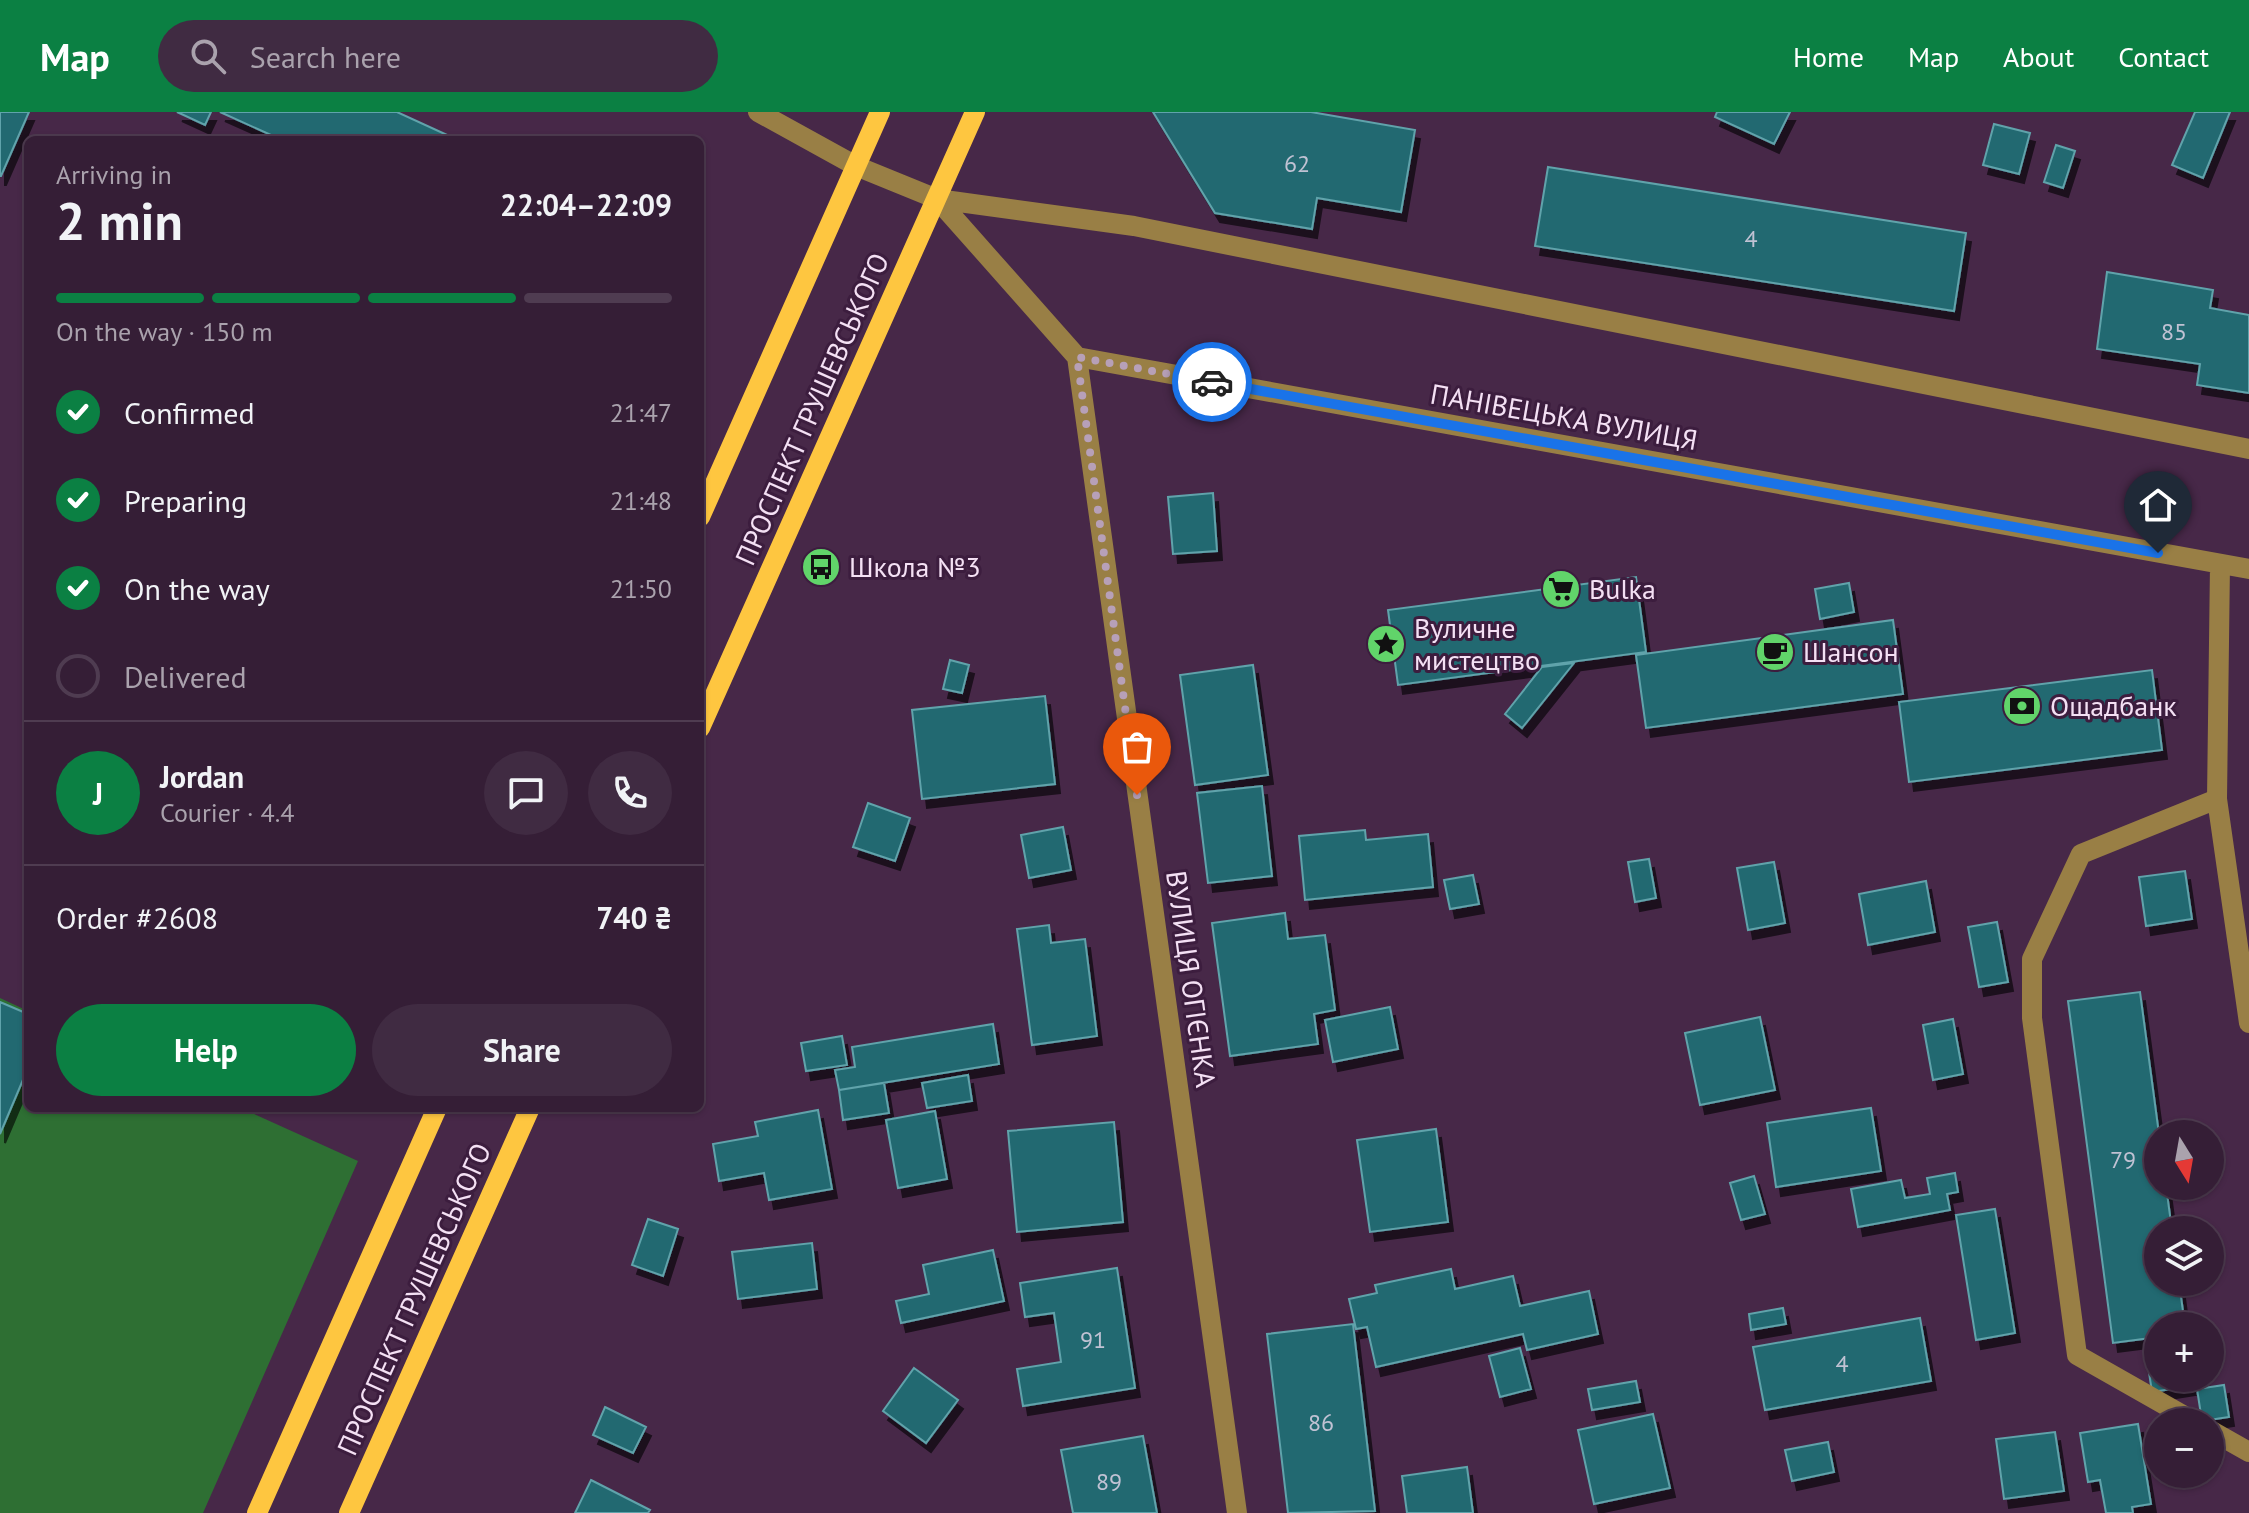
<!DOCTYPE html>
<html lang="en">
<head>
<meta charset="utf-8">
<style>
  :root { --surface:#351e36; --page:#402b42; --text:#f1f3f6; --muted:#aaa2ad; --line:#4f3c51; --accent:#0b8043 }
  body { margin:0; font-family:"PT Sans",sans-serif; background:var(--page); color:var(--text); height:100vh; display:flex; flex-direction:column; font-size:30px; white-space:nowrap }
  * { box-sizing:border-box; margin:0 }
  p { font-size:26px; color:var(--muted) }
  .icon { flex:none; width:44px; height:44px; fill:none; stroke:currentColor; stroke-width:2; stroke-linecap:round; stroke-linejoin:round }
  .map { position:relative; flex:1; overflow:hidden }
  .details { position:absolute; left:24px; top:24px; width:680px; height:976px; display:flex; flex-direction:column; background:var(--surface); border-radius:12px; box-shadow:0 2px 6px #0004,0 0 0 2px var(--line) }
  .details>* { flex:none }
  .needle { width:52px; rotate:169deg }
  .fabs { position:absolute; left:2144px; top:1008px; display:grid; gap:16px }
  .fabs a { display:grid; place-items:center; width:80px; height:80px; border-radius:50%; background:var(--surface); box-shadow:0 2px 6px #0004,0 0 0 2px var(--line); font-size:40px }
  .pin { position:absolute; display:grid; place-items:center; width:68px; height:68px; color:#fff; margin:-82px -34px; border-radius:50% 50% 50% 0; rotate:-45deg; box-shadow:0 0 8px #0007 }
  .pin .icon { rotate:45deg }
  .courier { position:absolute; display:grid; place-items:center; width:80px; height:80px; margin:-40px; border:6px solid #1a73e8; border-radius:50%; background:#fff; color:#222; box-shadow:0 2px 10px #0007 }
  .head em { font-style:normal; font-weight:700 }
  .head div { display:flex; flex-direction:column-reverse }
  .head { display:flex; align-items:center; justify-content:space-between; height:136px; padding:0 32px }
  h1 { font-size:52px; font-weight:700; line-height:60px }
  .bar { display:grid; grid-template-columns:repeat(4,1fr); gap:12px 8px; align-content:center; height:96px; padding:0 32px }
  .bar i { height:10px; border-radius:6px; background:var(--line) }
  .bar .on { background:var(--accent) }
  .bar p { grid-column:span 4 }
  .line { display:flex; align-items:center; gap:20px; padding:0 32px; border-top:2px solid var(--line) }
  .line div { flex:1 }
  .round { display:grid; place-items:center; flex:none; width:84px; height:84px; border-radius:42px; background:var(--page) }
  ol { padding:0 32px; list-style:none }
  li { display:flex; align-items:center; gap:24px; height:88px }
  li p { margin-inline-start:auto }
  li .icon { padding:8px; border-radius:50%; background:var(--accent); color:#fff; stroke-width:4 }
  li:last-child { color:var(--muted) }
  li i { width:44px; height:44px; border:4px solid var(--line); border-radius:50% }
  .action { display:flex; gap:16px; margin-top:auto; padding:16px 32px }
  .action a { flex:1; height:92px; border-radius:48px; background:var(--accent); color:#fff; font-size:32px; font-weight:700; line-height:92px; text-align:center }
  .action a+a { background:var(--page); color:var(--text) }
  header { display:flex; align-items:center; gap:48px; box-sizing:border-box; height:112px; padding:0 40px; background:var(--accent); color:#fff }
  header strong { font-size:38px }
  nav { display:flex; gap:44px; margin-inline-start:auto; font-size:28px }
  .search { width:560px; height:72px; background:var(--page); display:flex; align-items:center; gap:20px; box-sizing:border-box; padding:0 28px; border-radius:44px; color:var(--muted); font-size:30px }
  .map>svg:first-child { display:block }
  .green { fill:#2e6f33 }
  .building { fill:#236971; stroke:#60a3ab; stroke-width:2; filter:url(#shadow) }
  .lines { fill:none; stroke-linecap:round; stroke-linejoin:round }
  .minor { stroke:#997f45; stroke-width:20 }
  .major { stroke:#fec640; stroke-width:20 }
  .done { stroke:#b7a0b8; stroke-width:8; stroke-dasharray:0 14.4 }
  .route { stroke:#1a73e8; stroke-width:10 }
  .labels { text-anchor:middle; stroke-width:6; stroke-linejoin:round; paint-order:stroke }
  .number-label { font-size:24px; fill:#c0c2d3 }
  .street-label { font-size:28px; fill:#f4e0f4; stroke:#3c1d3e }
  .poi-label { font-size:28px; fill:#f4e0f4; stroke:#3c1d3e; text-anchor:start }
</style>
</head>
<body>
<header>
<strong>Map</strong>
<div class="search"><svg class="icon" aria-label="search" viewBox="0 0 24 24"><circle cx="10" cy="10" r="6"/><path d="M15 15l6 6"/></svg>Search here</div>
<nav><a>Home</a><a>Map</a><a>About</a><a>Contact</a></nav>
</header>
<div class="map">
<svg width="2249" height="1401" viewBox="0 0 2249 1401">
  <defs>
    <filter id="shadow"><feDropShadow dx="5" dy="9" stdDeviation="0" flood-color="#0009"/></filter>
  </defs>
  <rect width="100%" height="100%" fill="#472848"/>
  <!-- green -->
  <path class="green" d="M 0,886 L 28,899 L 28,996 L 241,996 L 358,1049 L 203,1401 L 0,1401 Z"/>
  <!-- building -->
  <path class="building" d="M 0,0 L 29,0 L 1,64 L 0,64 Z
    M 177,0 L 211,0 L 205,13 Z
    M 220,0 L 397,0 L 458,28 L 282,28 Z
    M 1153,0 L 1311,0 L 1415,18 L 1401,100 L 1317,86 L 1312,117 L 1215,101 Z
    M 1717,0 L 1790,0 L 1774,32 L 1715,5 Z
    M 2195,0 L 2230,0 L 2203,66 L 2172,53 Z
    M 1994,12 L 2030,21 L 2019,62 L 1983,53 Z
    M 2056,33 L 2075,39 L 2063,76 L 2044,70 Z
    M 1548,55 L 1966,121 L 1954,199 L 1535,134 Z
    M 2107,160 L 2213,178 L 2210,196 L 2249,203 L 2249,281 L 2197,273 L 2200,252 L 2097,237 Z
    M 1213,381 L 1217,439 L 1173,442 L 1168,385 Z
    M 1636,465 L 1646,540 L 1398,573 L 1388,498 Z
    M 1849,471 L 1854,500 L 1820,507 L 1815,477 Z
    M 1893,508 L 1903,582 L 1646,616 L 1636,543 Z
    M 950,548 L 969,553 L 962,581 L 943,577 Z
    M 1574,551 L 1522,616 L 1505,602 L 1542,555 Z
    M 1253,553 L 1268,663 L 1195,673 L 1180,563 Z
    M 2152,558 L 2162,638 L 1909,670 L 1899,590 Z
    M 1045,584 L 1055,672 L 922,687 L 912,598 Z
    M 1262,674 L 1272,764 L 1208,771 L 1197,681 Z
    M 868,691 L 910,706 L 895,749 L 853,735 Z
    M 1063,715 L 1071,758 L 1029,766 L 1021,723 Z
    M 1365,718 L 1366,728 L 1428,722 L 1433,775 L 1305,788 L 1299,724 Z
    M 1649,747 L 1656,786 L 1635,790 L 1628,750 Z
    M 1774,750 L 1785,811 L 1748,818 L 1737,756 Z
    M 2185,759 L 2192,807 L 2146,814 L 2139,765 Z
    M 1473,763 L 1479,792 L 1450,797 L 1444,768 Z
    M 1926,769 L 1935,820 L 1868,833 L 1859,782 Z
    M 1285,801 L 1288,827 L 1325,823 L 1335,898 L 1314,902 L 1318,932 L 1230,944 L 1212,811 Z
    M 1997,810 L 2008,870 L 1979,875 L 1968,815 Z
    M 1049,813 L 1051,831 L 1085,827 L 1097,924 L 1032,933 L 1017,817 Z
    M 2140,880 L 2159,1022 L 2158,1074 L 2166,1074 L 2172,1118 L 2158,1118 L 2158,1170 L 2179,1170 L 2185,1214 L 2158,1214 L 2158,1225 L 2113,1231 L 2068,889 Z
    M 0,890 L 28,902 L 28,956 L 0,1022 Z
    M 1390,895 L 1398,937 L 1333,950 L 1325,908 Z
    M 1760,905 L 1775,978 L 1700,993 L 1685,921 Z
    M 1953,907 L 1963,962 L 1933,968 L 1923,913 Z
    M 993,912 L 999,952 L 839,978 L 835,958 L 855,955 L 852,935 Z
    M 842,924 L 847,953 L 806,959 L 801,931 Z
    M 968,963 L 972,989 L 927,996 L 922,971 Z
    M 884,971 L 889,1001 L 843,1008 L 839,978 Z
    M 1871,996 L 1881,1059 L 1776,1075 L 1767,1011 Z
    M 818,998 L 832,1077 L 769,1088 L 764,1061 L 719,1069 L 713,1032 L 758,1024 L 755,1010 Z
    M 935,999 L 947,1067 L 898,1076 L 886,1008 Z
    M 1114,1010 L 1123,1110 L 1017,1120 L 1008,1019 Z
    M 1436,1017 L 1448,1110 L 1370,1120 L 1357,1028 Z
    M 1955,1061 L 1958,1080 L 1947,1082 L 1950,1098 L 1858,1115 L 1851,1077 L 1901,1068 L 1905,1086 L 1930,1082 L 1927,1066 Z
    M 1754,1064 L 1765,1102 L 1741,1108 L 1730,1071 Z
    M 1995,1097 L 2015,1221 L 1976,1228 L 1956,1103 Z
    M 648,1107 L 678,1117 L 663,1164 L 632,1153 Z
    M 812,1131 L 817,1177 L 738,1187 L 732,1140 Z
    M 993,1138 L 1004,1189 L 901,1211 L 896,1189 L 929,1182 L 923,1153 Z
    M 1117,1156 L 1135,1276 L 1023,1294 L 1017,1257 L 1061,1250 L 1054,1201 L 1025,1205 L 1020,1171 Z
    M 1451,1157 L 1455,1177 L 1513,1164 L 1520,1194 L 1589,1179 L 1598,1222 L 1527,1238 L 1523,1222 L 1376,1255 L 1367,1215 L 1356,1217 L 1349,1187 L 1377,1181 L 1375,1173 Z
    M 1783,1196 L 1786,1212 L 1751,1218 L 1749,1202 Z
    M 1920,1206 L 1931,1269 L 1765,1298 L 1753,1235 Z
    M 1353,1212 L 1375,1399 L 1288,1401 L 1267,1222 Z
    M 1520,1236 L 1531,1277 L 1500,1285 L 1489,1244 Z
    M 2158,1252 L 2158,1266 L 2196,1266 L 2197,1273 L 2152,1280 L 2148,1254 Z
    M 914,1256 L 958,1288 L 926,1331 L 883,1299 Z
    M 1636,1269 L 1640,1290 L 1592,1298 L 1588,1277 Z
    M 2224,1273 L 2229,1305 L 2202,1309 L 2197,1277 Z
    M 605,1295 L 646,1315 L 633,1341 L 593,1323 Z
    M 1653,1302 L 1670,1376 L 1594,1392 L 1578,1318 Z
    M 2138,1312 L 2151,1392 L 2132,1395 L 2133,1401 L 2106,1401 L 2100,1368 L 2088,1370 L 2080,1321 Z
    M 2055,1320 L 2064,1379 L 2004,1387 L 1996,1327 Z
    M 1143,1324 L 1157,1401 L 1073,1401 L 1061,1338 Z
    M 1828,1330 L 1834,1360 L 1792,1369 L 1785,1338 Z
    M 1467,1355 L 1473,1401 L 1407,1401 L 1402,1364 Z
    M 591,1368 L 650,1398 L 648,1401 L 575,1401 Z"/>
  <g class="lines">
    <!-- minor -->
    <path class="minor" d="M 758,0 L 856,54 L 937,87 L 1134,114 L 2249,337
      M 937,87 L 1077,245 L 2249,457
      M 1077,245 L 1237,1401
      M 2217,687 L 2249,911
      M 2195,1310 L 2077,1243 L 2032,906 L 2032,847 L 2081,742 L 2217,687 L 2220,452
      M 2210,1318 L 2249,1340"/>
    <!-- major -->
    <path class="major" d="M 700,405 L 880,0
      M 700,616 L 975,0
      M 257,1401 L 437,996
      M 349,1401 L 530,996"/>
  </g>
  <g class="lines">
    <!-- done -->
    <path class="done" d="M 1137,683 L 1077,245 L 1212,270"/>
    <!-- route -->
    <path class="route" d="M 1212,270 L 2158,441"/>
  </g>
  <!-- icons -->
  <defs>
    <g id="bus-disc" transform="scale(2)"><circle r="9.5" fill="#61d46a" stroke="#3c1d3e"/><path d="M-5-6H5V4H4V6H2V4H-2V6H-4V4H-5ZM-3.5-4V0h7V-4ZM-3.5 1.2v1.5H-2V1.2ZM2 1.2v1.5H3.5V1.2Z" fill="#111"/></g>
    <g id="supermarket-disc" transform="scale(2)"><circle r="9.5" fill="#61d46a" stroke="#3c1d3e"/><path d="M-6-5.5h2.5l.6 2H6L4.5 2H-2.5L-4.4-4H-6ZM-1.5 3.2a1.3 1.3 0 1 0 .1 0ZM3 3.2a1.3 1.3 0 1 0 .1 0Z" fill="#111"/></g>
    <g id="sight-disc" transform="scale(2)"><circle r="9.5" fill="#61d46a" stroke="#3c1d3e"/><path d="M0-6L1.8-2.2L6-1.7L2.9 1.2L3.7 5.4L0 3.3L-3.7 5.4L-2.9 1.2L-6-1.7L-1.8-2.2Z" fill="#111"/></g>
    <g id="cafe-disc" transform="scale(2)"><circle r="9.5" fill="#61d46a" stroke="#3c1d3e"/><path d="M-5.5-4.5H6V0H3Q3 3.5 0 3.5H-2.5Q-5.5 3.5-5.5 0ZM3-3.2v2h1.7v-2ZM-6 4.5H4V6H-6Z" fill="#111"/></g>
    <g id="bank-disc" transform="scale(2)"><circle r="9.5" fill="#61d46a" stroke="#3c1d3e"/><path d="M-6-4H6V4H-6ZM0-2.3a2.3 2.3 0 1 0 0 4.6a2.3 2.3 0 1 0 0-4.6Z" fill="#111"/></g>
  </defs>
  <g fill-rule="evenodd">
    <use href="#bus-disc" x="821" y="455"/>
    <use href="#supermarket-disc" x="1561" y="477"/>
    <use href="#sight-disc" x="1386" y="532"/>
    <use href="#cafe-disc" x="1775" y="540"/>
    <use href="#bank-disc" x="2022" y="594"/>
  </g>
  <g class="labels">
    <!-- number labels -->
    <g class="number-label">
      <text x="1297" y="60">62</text>
      <text x="1751" y="135">4</text>
      <text x="2174" y="228">85</text>
      <text x="2123" y="1056">79</text>
      <text x="1093" y="1236">91</text>
      <text x="1842" y="1260">4</text>
      <text x="1321" y="1319">86</text>
      <text x="1109" y="1378">89</text>
    </g>
    <!-- street labels -->
    <g class="street-label">
      <text transform="translate(812 297) rotate(-66)" y="10">ПРОСПЕКТ ГРУШЕВСЬКОГО</text>
      <text transform="translate(1564 305) rotate(10)" y="10">ПАНІВЕЦЬКА ВУЛИЦЯ</text>
      <text transform="translate(1191 867) rotate(82)" y="10">ВУЛИЦЯ ОГІЄНКА</text>
      <text transform="translate(414 1187) rotate(-66)" y="10">ПРОСПЕКТ ГРУШЕВСЬКОГО</text>
    </g>
    <!-- poi labels -->
    <g class="poi-label">
      <text x="849" y="465">Школа №3</text>
      <text x="1589" y="487">Bulka</text>
      <text x="1414" y="526">Вуличне<tspan x="1414" dy="32">мистецтво</tspan></text>
      <text x="1803" y="550">Шансон</text>
      <text x="2050" y="604">Ощадбанк</text>
    </g>
  </g>
</svg>
<div class="fabs">
<a><svg class="needle" viewBox="-14 -14 28 28"><path d="M0-13l5 13h-10z" fill="#e53935"/><path d="M0 13l5-13h-10z" fill="#aaa2ad"/></svg></a>
<a><svg class="icon" aria-label="layers" viewBox="0 0 24 24"><path d="M12 4l9 5-9 5-9-5zM3 14l9 5 9-5"/></svg></a>
<a>+</a>
<a>−</a>
</div>
<div class="pin" style="left:1137px;top:683px;background:#ea580c"><svg class="icon" aria-label="bag" viewBox="0 0 24 24"><path d="M5 8h14l-1 12H6zM9 8a3 3 0 0 1 6 0"/></svg></div>
<div class="pin" style="left:2158px;top:441px;background:#1f2937"><svg class="icon" aria-label="home" viewBox="0 0 24 24"><path d="M3 11l9-7 9 7M6 9v11h12V9"/></svg></div>
<div class="courier" style="left:1212px;top:270px"><svg class="icon" aria-label="car" viewBox="0 0 24 24"><path d="M5 17H2v-5l4-1 3-4h7l3 4 3 1v5h-3M9 17h6M6 11h13"/><circle cx="7" cy="17" r="2"/><circle cx="17" cy="17" r="2"/></svg></div>
<section class="details">
<div class="head"><div><h1>2 min</h1><p>Arriving in</p></div><em>22:04–22:09</em></div>
<div class="bar"><i class="on"></i><i class="on"></i><i class="on"></i><i></i><p>On the way · 150 m</p></div>
<ol>
<li><svg class="icon" aria-label="check" viewBox="0 0 24 24"><path d="M5 12l5 5 9-10"/></svg>Confirmed<p>21:47</p></li>
<li><svg class="icon" aria-label="check" viewBox="0 0 24 24"><path d="M5 12l5 5 9-10"/></svg>Preparing<p>21:48</p></li>
<li><svg class="icon" aria-label="check" viewBox="0 0 24 24"><path d="M5 12l5 5 9-10"/></svg>On the way<p>21:50</p></li>
<li><i></i>Delivered</li>
</ol>
<div class="line" style="height:144px"><b class="round" style="background:var(--accent);color:#fff">J</b><div><b>Jordan</b><p>Courier · 4.4</p></div><a class="round"><svg class="icon" aria-label="chat" viewBox="0 0 24 24"><path d="M4 5h16v11H9l-5 4z"/></svg></a><a class="round"><svg class="icon" aria-label="phone" viewBox="0 0 24 24"><path d="M5 4h4l2 5-3 2q2 4 5 5l2-3 5 2v4C11 20 4 13 5 4z"/></svg></a></div>
<div class="line" style="height:104px"><div>Order #2608</div><b>740 ₴</b></div>
<div class="action"><a>Help</a><a>Share</a></div>
</section>
</div>
</body>
</html>
